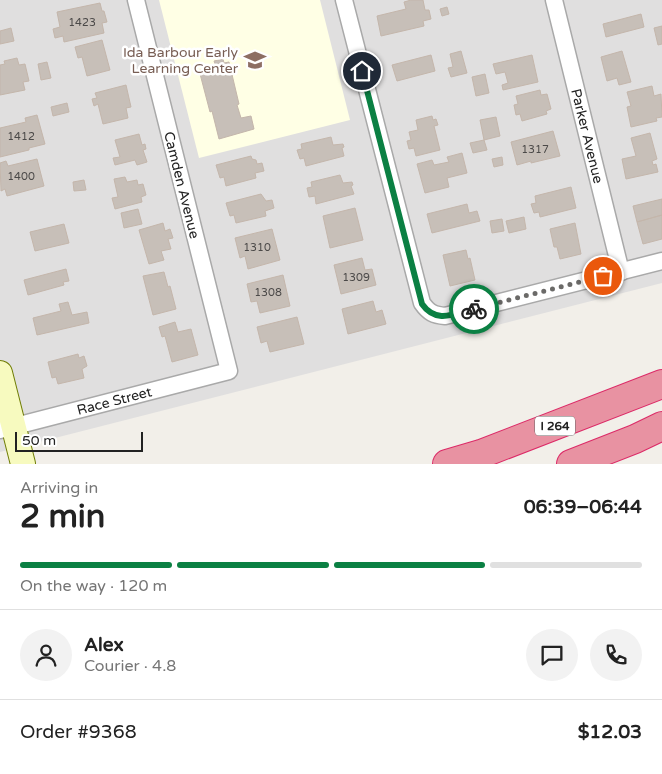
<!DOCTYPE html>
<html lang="en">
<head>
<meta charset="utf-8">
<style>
  :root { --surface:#fff; --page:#f2f2f2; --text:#222; --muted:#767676; --line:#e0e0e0; --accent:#0b8043 }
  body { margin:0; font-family:"Varela Round",sans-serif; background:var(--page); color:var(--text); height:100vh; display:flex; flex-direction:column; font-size:19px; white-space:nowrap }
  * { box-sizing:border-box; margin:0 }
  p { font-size:16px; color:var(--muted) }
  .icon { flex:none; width:28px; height:28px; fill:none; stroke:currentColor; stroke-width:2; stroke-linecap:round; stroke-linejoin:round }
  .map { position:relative; height:464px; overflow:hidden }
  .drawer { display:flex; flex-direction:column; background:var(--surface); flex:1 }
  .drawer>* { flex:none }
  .scale { position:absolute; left:15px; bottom:12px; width:128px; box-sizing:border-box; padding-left:5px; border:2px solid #222; border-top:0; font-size:14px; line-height:18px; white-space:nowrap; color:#222; -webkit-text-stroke:4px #fff; paint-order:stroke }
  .pin { position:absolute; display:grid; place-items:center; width:42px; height:42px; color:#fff; margin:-21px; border:2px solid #fff; border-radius:50%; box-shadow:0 1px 5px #0007 }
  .courier { position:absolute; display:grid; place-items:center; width:50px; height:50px; margin:-25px; border:4px solid #0b8043; border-radius:50%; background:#fff; color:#222; box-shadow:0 1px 6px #0007 }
  .headline em { font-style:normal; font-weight:800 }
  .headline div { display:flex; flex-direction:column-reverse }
  .headline { display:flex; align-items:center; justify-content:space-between; height:85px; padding:0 20px }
  h1 { font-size:32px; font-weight:800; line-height:38px }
  .bar { display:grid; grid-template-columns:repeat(4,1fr); gap:8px 5px; align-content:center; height:60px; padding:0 20px }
  .bar i { height:6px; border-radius:4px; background:var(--line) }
  .bar .selected { background:var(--accent) }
  .bar p { grid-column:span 4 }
  .line { display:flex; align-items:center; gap:12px; padding:0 20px; border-top:1px solid var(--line) }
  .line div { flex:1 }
  .round { display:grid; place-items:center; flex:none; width:52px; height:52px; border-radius:26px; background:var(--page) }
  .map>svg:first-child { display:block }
  .residential { fill:#e0dfdf }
  .education { fill:#ffffe5 }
  .building { fill:#c7bfb8; stroke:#c4b6ab }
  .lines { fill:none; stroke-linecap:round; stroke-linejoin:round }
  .minor-casing { stroke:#a9a9a9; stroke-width:19 }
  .secondary-casing { stroke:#707d05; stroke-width:26 }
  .motorway-casing { stroke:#dc2a67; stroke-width:30 }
  .minor { stroke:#fff; stroke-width:16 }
  .secondary { stroke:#f7fabf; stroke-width:24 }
  .motorway { stroke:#e892a2; stroke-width:28 }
  .done { stroke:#6b6a68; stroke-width:5; stroke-dasharray:0 9 }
  .route { stroke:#0b8043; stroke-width:6 }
  .labels { text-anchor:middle; stroke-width:5; stroke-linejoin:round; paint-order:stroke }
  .number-label { font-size:11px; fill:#4b4948 }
  .shield { fill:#fff; stroke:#646464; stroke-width:1 }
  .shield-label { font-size:12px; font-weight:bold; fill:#222 }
  .education-label { font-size:14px; fill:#785e54; stroke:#fff; text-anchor:end }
  .street-label { font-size:14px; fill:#222; stroke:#fff }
</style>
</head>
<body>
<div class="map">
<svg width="662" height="464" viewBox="0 0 662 464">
  <rect width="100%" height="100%" fill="#f2efe9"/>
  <!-- residential -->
  <path class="residential" d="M 0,0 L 662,0 L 662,283 L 0,452 Z"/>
  <!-- education -->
  <path class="education" d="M 159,0 L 320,0 L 350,120 L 199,158 Z"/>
  <!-- building -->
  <path class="building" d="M 411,0 L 423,0 L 425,10 L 429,10 L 431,19 L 423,21 L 424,26 L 381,36 L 377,16 L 406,9 L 404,2 Z
    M 100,3 L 102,11 L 104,11 L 107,22 L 102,23 L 104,33 L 64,42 L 63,36 L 55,38 L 53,29 L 60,27 L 57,12 Z
    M 447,7 L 449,14 L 442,16 L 440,9 Z
    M 641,14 L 644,27 L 606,37 L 603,24 Z
    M 662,26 L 662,44 L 658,45 L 654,28 Z
    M 11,28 L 14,41 L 0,44 L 0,31 Z
    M 102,40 L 110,70 L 87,76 L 82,57 L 78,58 L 75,47 Z
    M 461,51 L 467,73 L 451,77 L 448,68 L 453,67 L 450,54 Z
    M 622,51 L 631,82 L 619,85 L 617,78 L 607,81 L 601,57 Z
    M 431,55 L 435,71 L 397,81 L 392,65 Z
    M 532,55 L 538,82 L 503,90 L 502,85 L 508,83 L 505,72 L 496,74 L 493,64 Z
    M 17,58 L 19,65 L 25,64 L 29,81 L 23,82 L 25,90 L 0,95 L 0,65 L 5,64 L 4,61 Z
    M 223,59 L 224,63 L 229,62 L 239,104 L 237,105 L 241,118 L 251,116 L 254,129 L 219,139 L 212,111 L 210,112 L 199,70 L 216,66 L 214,61 Z
    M 47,62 L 51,78 L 41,80 L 38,64 Z
    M 485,74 L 489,93 L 476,96 L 472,77 Z
    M 126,85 L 131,107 L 126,108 L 128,118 L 103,124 L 98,104 L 94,106 L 92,99 L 97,98 L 95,93 Z
    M 652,86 L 654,96 L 661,94 L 662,117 L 656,118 L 657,121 L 631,127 L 627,107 L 631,106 L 627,92 Z
    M 540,90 L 541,95 L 547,94 L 551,109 L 546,111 L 547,114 L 522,121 L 520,114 L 516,115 L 514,105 L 518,104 L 516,96 Z
    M 67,103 L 69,112 L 53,116 L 51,107 Z
    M 37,115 L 45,144 L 29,148 L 29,150 L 0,157 L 0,128 L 26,122 L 25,118 Z
    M 432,116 L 433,120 L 436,119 L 438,125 L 434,126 L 440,150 L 416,156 L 414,148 L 409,149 L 407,141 L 411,140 L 409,132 L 418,130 L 416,120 Z
    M 496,117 L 500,136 L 484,140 L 480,120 Z
    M 553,131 L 560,156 L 531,163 L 531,161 L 517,165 L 511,142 Z
    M 650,133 L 657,159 L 652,161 L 653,165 L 656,164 L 658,172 L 626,179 L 622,159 L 636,156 L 631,138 Z
    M 139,134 L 142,145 L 145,144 L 146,149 L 143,150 L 147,162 L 137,165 L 135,160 L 115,165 L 113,158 L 120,157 L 115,140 Z
    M 331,137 L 333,145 L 343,144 L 344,147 L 342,148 L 344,156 L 306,166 L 304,158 L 300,159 L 297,150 L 302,149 L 301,144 Z
    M 484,140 L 487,150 L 473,153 L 470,143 Z
    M 462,153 L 467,173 L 447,178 L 449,187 L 425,193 L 417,164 L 432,160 L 434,165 L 449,162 L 447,157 Z
    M 251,156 L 252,159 L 256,160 L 257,164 L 262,163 L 264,171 L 255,173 L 256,178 L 226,186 L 224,177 L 220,178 L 216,165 Z
    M 502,157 L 503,165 L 494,167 L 492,159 Z
    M 37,159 L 44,186 L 7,196 L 5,189 L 1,191 L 0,163 L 6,161 L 8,166 Z
    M 340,175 L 343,183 L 352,182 L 353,185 L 351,186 L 354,194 L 316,204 L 315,196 L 309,197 L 307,188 L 312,187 L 311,182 Z
    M 125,177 L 127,182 L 137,180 L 138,185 L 143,184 L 146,195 L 141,197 L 142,202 L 115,209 L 112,198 L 118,197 L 114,179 Z
    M 84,180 L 86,190 L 74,191 L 73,182 Z
    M 571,187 L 576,208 L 540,217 L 539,212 L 534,213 L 531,204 L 536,203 L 535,196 Z
    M 261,194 L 266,201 L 272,200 L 274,208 L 265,211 L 266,216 L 236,223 L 234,215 L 230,216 L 226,203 Z
    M 662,199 L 662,215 L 637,222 L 633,206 Z
    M 467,204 L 469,213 L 477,211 L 480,221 L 432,233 L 427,214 Z
    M 355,208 L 363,240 L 330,248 L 323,216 Z
    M 138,209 L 142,224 L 124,228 L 121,213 Z
    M 662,215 L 662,239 L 643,244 L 637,222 Z
    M 524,217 L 526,229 L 509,233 L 506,221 Z
    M 502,219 L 504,231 L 492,233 L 490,221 Z
    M 163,223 L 165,231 L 170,229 L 173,238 L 168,239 L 171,249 L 161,251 L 164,260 L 149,264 L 139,230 Z
    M 575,223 L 581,254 L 560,259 L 557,247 L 554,247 L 550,229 Z
    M 64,224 L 69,243 L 35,251 L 30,232 Z
    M 272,229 L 280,260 L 248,269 L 245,256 L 240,258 L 235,238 Z
    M 466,250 L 468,259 L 470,258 L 475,280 L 450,286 L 443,255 Z
    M 362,258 L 365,270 L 372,269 L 376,285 L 341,294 L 334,265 Z
    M 66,269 L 69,281 L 63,282 L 64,285 L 28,295 L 24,280 Z
    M 164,272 L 168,287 L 170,286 L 176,309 L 153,315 L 143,276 Z
    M 283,275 L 290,306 L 260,313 L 257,301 L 251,302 L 247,284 Z
    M 373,301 L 376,312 L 382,310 L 386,324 L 348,334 L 342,309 Z
    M 68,302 L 72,315 L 87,312 L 89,323 L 37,335 L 33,318 L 61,311 L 59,304 Z
    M 297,317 L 304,344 L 270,352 L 267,341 L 261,343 L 257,327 Z
    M 175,322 L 178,332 L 191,329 L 198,355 L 172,362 L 165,336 L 162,337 L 159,327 Z
    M 78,354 L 79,358 L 84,356 L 87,366 L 82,369 L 84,378 L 58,384 L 56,377 L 52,378 L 48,362 Z"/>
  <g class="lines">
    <!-- minor casing -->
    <g class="minor-casing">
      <g id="minor">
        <path d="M 344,0 L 422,303 C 429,313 434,315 445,316 L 662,261"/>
        <path id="s1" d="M 554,0 L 621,272"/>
        <path id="s2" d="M 0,430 L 229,371 L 136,0"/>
      </g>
    </g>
    <!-- secondary casing -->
    <g class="secondary-casing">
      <path id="secondary" d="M 0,373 L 23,464"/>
    </g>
    <!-- motorway casing -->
    <g class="motorway-casing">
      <path id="motorway" d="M 447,464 L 481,454 L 662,384
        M 571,464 L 635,439 L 662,426"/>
    </g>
    <!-- minor -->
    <use href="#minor" class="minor"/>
    <!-- secondary -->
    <use href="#secondary" class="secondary"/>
    <!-- motorway -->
    <use href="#motorway" class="motorway"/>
  </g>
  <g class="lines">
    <!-- done -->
    <path class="done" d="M 474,309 L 603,276"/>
    <!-- route -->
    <path class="route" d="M 362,71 L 422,304 C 436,324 454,314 474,309"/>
  </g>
  <!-- icons -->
  <defs>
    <g id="school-bare" transform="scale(1.725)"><path d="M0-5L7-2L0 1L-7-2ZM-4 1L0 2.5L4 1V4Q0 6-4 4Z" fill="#8d6e63" stroke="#fff" stroke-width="2.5" paint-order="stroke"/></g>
  </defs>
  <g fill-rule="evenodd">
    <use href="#school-bare" x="255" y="60"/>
  </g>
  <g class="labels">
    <!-- number labels -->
    <g class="number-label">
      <text x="82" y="26">1423</text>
      <text x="21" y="140">1412</text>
      <text x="535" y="153">1317</text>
      <text x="21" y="180">1400</text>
      <text x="257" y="251">1310</text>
      <text x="356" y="281">1309</text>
      <text x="268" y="296">1308</text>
    </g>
    <!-- shield labels -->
    <rect class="shield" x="535" y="416.5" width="40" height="19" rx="4"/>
    <g class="shield-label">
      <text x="555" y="430">I 264</text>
    </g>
    <!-- education labels -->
    <g class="education-label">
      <text x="238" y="57">Ida Barbour Early<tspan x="238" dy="16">Learning Center</tspan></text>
    </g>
    <!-- street labels -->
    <g class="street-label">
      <text dy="5" stroke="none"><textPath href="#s1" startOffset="140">Parker Avenue</textPath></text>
      <text transform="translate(182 185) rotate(76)" y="5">Camden Avenue</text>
      <text dy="5" stroke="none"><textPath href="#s2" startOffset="118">Race Street</textPath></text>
    </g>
  </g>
</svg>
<div class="scale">50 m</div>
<div class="pin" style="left:603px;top:276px;background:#ea580c"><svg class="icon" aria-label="bag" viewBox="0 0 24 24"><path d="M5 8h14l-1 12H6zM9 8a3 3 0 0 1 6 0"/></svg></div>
<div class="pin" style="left:362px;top:71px;background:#1f2937"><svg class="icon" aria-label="home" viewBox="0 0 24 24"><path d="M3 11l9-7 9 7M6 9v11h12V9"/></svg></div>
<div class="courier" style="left:474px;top:309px"><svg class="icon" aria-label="bike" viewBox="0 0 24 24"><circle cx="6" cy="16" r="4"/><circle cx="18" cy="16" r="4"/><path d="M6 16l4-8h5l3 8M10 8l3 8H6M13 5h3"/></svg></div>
</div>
<section class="drawer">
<div class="headline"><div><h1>2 min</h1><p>Arriving in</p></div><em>06:39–06:44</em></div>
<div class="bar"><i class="selected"></i><i class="selected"></i><i class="selected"></i><i></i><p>On the way · 120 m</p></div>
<div class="line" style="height:90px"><a class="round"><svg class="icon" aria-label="person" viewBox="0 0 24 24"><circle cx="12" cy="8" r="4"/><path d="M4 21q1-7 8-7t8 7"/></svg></a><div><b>Alex</b><p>Courier · 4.8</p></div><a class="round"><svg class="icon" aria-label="chat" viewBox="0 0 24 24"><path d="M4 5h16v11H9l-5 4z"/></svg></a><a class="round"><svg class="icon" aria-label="phone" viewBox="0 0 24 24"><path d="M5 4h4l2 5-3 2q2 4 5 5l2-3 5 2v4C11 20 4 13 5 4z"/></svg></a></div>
<div class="line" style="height:65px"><div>Order #9368</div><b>$12.03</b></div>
</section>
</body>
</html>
